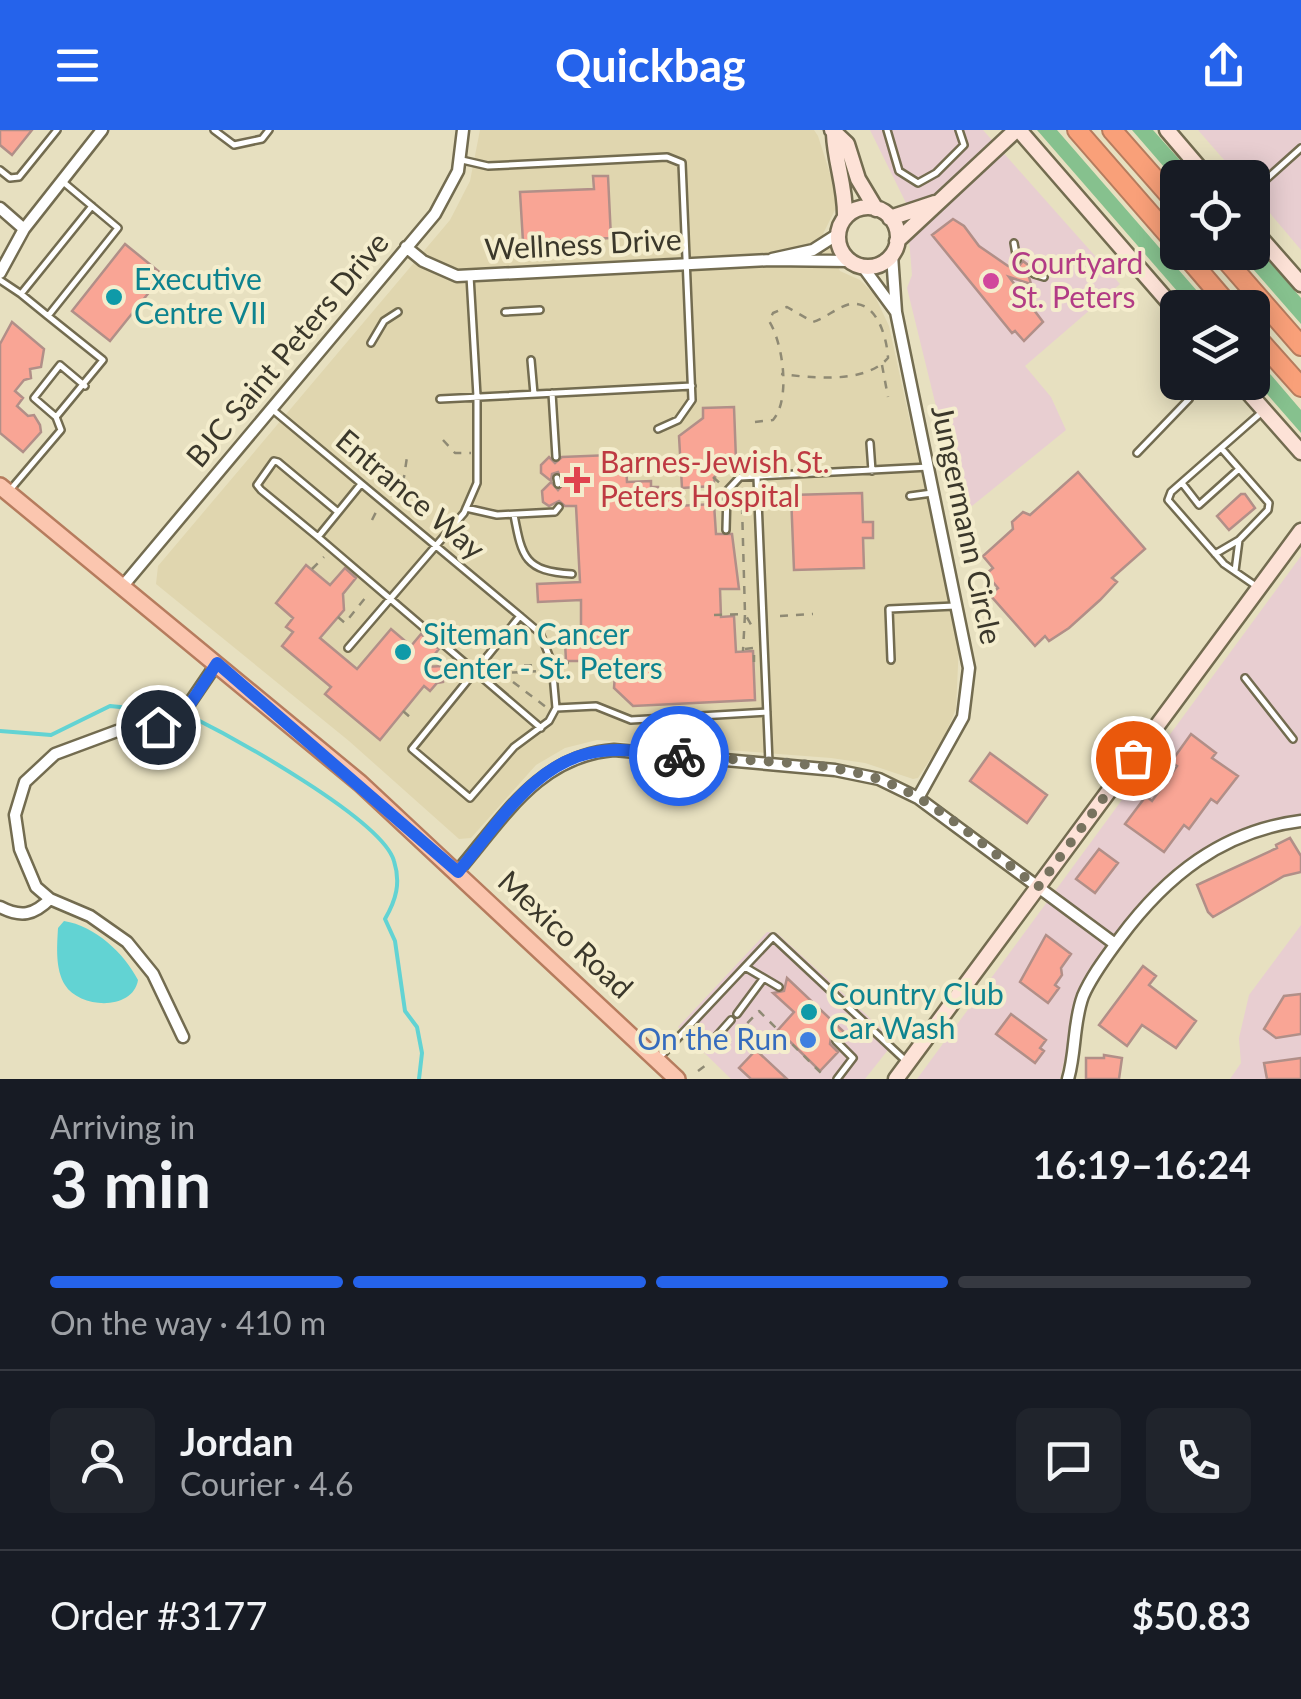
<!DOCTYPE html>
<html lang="en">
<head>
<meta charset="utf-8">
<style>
  :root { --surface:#171b24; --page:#20242c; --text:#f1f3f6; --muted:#9ea1a6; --line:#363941; --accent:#2563eb }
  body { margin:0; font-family:Lato,sans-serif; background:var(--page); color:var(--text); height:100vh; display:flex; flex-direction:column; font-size:38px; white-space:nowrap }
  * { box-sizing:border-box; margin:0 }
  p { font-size:32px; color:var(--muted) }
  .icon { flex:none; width:55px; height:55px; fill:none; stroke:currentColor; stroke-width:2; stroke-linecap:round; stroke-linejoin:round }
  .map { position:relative; height:949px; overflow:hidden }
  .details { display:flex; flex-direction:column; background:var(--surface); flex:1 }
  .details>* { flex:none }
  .controls { position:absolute; left:1160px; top:30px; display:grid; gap:20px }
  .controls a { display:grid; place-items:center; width:110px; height:110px; border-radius:15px; background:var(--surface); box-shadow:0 5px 25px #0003; font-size:50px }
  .pin { position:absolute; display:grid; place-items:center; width:85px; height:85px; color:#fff; margin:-42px; border:5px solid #fff; border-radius:50%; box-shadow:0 2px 10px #0007 }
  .courier { position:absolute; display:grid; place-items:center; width:100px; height:100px; margin:-50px; border:8px solid #2563eb; border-radius:50%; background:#fff; color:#222; box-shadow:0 2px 12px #0007 }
  .summary em { font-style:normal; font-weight:700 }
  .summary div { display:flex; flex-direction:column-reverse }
  .summary { display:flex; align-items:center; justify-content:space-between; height:170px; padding:0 50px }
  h1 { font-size:65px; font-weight:700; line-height:75px }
  .bar { display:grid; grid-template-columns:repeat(4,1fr); gap:15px 10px; align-content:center; height:120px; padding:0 50px }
  .bar i { height:12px; border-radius:8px; background:var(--line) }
  .bar .on { background:var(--accent) }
  .bar p { grid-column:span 4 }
  .line { display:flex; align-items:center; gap:25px; padding:0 50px; border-top:2px solid var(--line) }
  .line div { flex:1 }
  .round { display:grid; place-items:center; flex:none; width:105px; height:105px; border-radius:15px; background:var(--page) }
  header { display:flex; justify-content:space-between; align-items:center; height:130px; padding:0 50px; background:var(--accent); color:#fff; font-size:45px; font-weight:700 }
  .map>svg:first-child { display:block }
  .commercial { fill:#e8ced1 }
  .built { fill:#e0d6af }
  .green { fill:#86c18e }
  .water { fill:#62d3d3 }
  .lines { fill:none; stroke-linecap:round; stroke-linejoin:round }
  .stream { stroke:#62d3d3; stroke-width:4 }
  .building { fill:#f9a595; stroke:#b18f88; stroke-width:2.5 }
  .lane-casing { stroke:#736c50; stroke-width:10 }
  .street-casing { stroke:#736c50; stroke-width:15 }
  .secondary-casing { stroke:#736c50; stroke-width:19 }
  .primary-casing { stroke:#b67c5e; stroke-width:20 }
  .highway-casing { stroke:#b67c5e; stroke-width:22 }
  .path { stroke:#8f8a74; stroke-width:2.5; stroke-dasharray:8 8; stroke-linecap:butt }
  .lane { stroke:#fff; stroke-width:5 }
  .street { stroke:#fff; stroke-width:10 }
  .secondary { stroke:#fde2d7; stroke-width:14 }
  .primary { stroke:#fbc6af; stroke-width:15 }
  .highway { stroke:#f9a079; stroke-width:18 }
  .done { stroke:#77735f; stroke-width:10; stroke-dasharray:0 18 }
  .route { stroke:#2563eb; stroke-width:12 }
  .hotel-dot { fill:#d1479c; stroke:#f4edcd; stroke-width:4 }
  .culture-dot { fill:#0f9aa8; stroke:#f4edcd; stroke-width:4 }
  .health-dot { fill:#e0444e; stroke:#f4edcd; stroke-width:4 }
  .shop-dot { fill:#3f7fe0; stroke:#f4edcd; stroke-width:4 }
  .labels { text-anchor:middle; stroke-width:8; stroke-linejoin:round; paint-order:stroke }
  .street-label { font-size:30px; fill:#3b382b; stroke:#f4edcd }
  .hotel-label { font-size:30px; fill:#b23c85; stroke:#f4edcd; text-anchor:start }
  .culture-label { font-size:30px; fill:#0d838f; stroke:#f4edcd; text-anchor:start }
  .health-label { font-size:30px; fill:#be3a42; stroke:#f4edcd; text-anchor:start }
  .shop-label { font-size:30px; fill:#366cbe; stroke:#f4edcd; text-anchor:end }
</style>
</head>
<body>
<header><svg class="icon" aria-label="menu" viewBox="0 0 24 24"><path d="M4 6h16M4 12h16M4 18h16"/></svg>Quickbag<svg class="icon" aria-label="share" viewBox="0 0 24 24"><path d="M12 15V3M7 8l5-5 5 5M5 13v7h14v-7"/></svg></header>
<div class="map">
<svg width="1301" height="949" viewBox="0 0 1301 949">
  <rect width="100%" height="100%" fill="#e7e0c0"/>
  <!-- commercial -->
  <path class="commercial" d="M 870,0 L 983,0 L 1120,154 L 1025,236 L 1051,267 L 1066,300 L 967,380 L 960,374 L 907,158 L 912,145 L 906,73 Z
    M 1198,0 L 1301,0 L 1301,120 L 1253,63 L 1252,48 L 1239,47 Z
    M 1301,426 L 1301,686 L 1264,694 L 1216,712 L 1176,737 L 1155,756 L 1082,853 L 1060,949 L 917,949 Z
    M 1301,795 L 1301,949 L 1230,949 L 1241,933 L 1239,908 L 1249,865 Z
    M 767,802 L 777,803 L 895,911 L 865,949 L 731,949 L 678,897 Z"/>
  <!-- built -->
  <path class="built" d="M 480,0 L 814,0 L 818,6 L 837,65 L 836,78 L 823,104 L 840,141 L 860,150 L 874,164 L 889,196 L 959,514 L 956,579 L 943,610 L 918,648 L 913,649 L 865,633 L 831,628 L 597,610 L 565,618 L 536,635 L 471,708 L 459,709 L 349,611 L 156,454 L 158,436 L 450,90 L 470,51 Z"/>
  <!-- green -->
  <path class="green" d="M 1037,0 L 1057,0 L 1211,177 L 1191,177 Z
    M 1132,0 L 1153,0 L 1195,47 L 1178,48 L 1177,52 Z
    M 1253,113 L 1301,168 L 1301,194 L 1239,123 L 1252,122 Z
    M 1253,224 L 1301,280 L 1301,303 L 1253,248 Z"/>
  <!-- water -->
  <path class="water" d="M 64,791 C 95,796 124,823 138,850 C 133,881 80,879 65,855 C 55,839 57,816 58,798 Z"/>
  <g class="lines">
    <!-- stream -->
    <path class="stream" d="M 190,586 C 232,607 382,689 394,731 C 401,753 396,770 385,789 L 395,811 L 405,881 L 417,897 L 422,923 L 419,949
      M 0,601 L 51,605 L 110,576 L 180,583"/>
  </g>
  <!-- building -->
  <path class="building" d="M 0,0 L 32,0 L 12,25 L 0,15 Z
    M 593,46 L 608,46 L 611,108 L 523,112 L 520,62 L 594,59 Z
    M 953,89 L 964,96 L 979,116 L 1008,136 L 1019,136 L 1023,131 L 1032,138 L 1028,143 L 1031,154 L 1009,147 L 1043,192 L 1024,211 L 1015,201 L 1012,203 L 932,105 Z
    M 125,114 L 163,145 L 110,211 L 72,181 Z
    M 12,192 L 44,219 L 41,237 L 30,239 L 31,248 L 24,250 L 15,261 L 23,268 L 17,276 L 28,286 L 34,285 L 40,295 L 41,302 L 23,322 L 0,303 L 0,214 Z
    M 734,277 L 736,330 L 719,331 L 713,356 L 682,358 L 679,306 L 703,288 L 703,278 Z
    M 611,325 L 612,335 L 626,334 L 627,352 L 651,351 L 651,357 L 658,357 L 658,361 L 676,360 L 677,376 L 714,374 L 716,404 L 732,404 L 739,459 L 720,459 L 721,487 L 734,486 L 736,522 L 753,521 L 755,570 L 633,576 L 614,558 L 616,531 L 566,531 L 565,512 L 581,511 L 581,470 L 538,472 L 537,454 L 580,452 L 576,376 L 565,376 L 559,371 L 549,376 L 543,372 L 542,361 L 551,352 L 558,360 L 564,353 L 558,342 L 552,344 L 551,351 L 541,343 L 541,335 L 549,327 L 555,333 L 562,327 Z
    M 1078,342 L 1145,419 L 1112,448 L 1117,452 L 1100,470 L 1069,498 L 1049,511 L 1045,506 L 1035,516 L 990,465 L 998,458 L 986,444 L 993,438 L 983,426 L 1013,399 L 1012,392 L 1023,382 L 1030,385 Z
    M 862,363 L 863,392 L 873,392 L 873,408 L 863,408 L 864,438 L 794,440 L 791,365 Z
    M 1241,364 L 1245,364 L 1255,378 L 1229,400 L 1217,386 Z
    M 306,435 L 330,455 L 345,438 L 356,448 L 343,464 L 344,480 L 320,508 L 357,539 L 391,499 L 411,516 L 421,504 L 439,519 L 424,537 L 442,536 L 443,552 L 437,553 L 430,561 L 424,556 L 380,610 L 325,564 L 331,557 L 282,516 L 293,502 L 286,497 L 293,488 L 276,473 Z
    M 1191,604 L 1216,623 L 1212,628 L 1238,646 L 1217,673 L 1211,669 L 1189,699 L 1184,695 L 1164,722 L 1125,694 L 1146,666 L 1152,671 L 1177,636 L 1171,632 Z
    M 990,623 L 1047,665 L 1027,693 L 970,651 Z
    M 1290,708 L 1301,726 L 1301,742 L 1284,746 L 1213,787 L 1208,782 L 1197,755 L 1277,718 L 1276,715 Z
    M 1099,719 L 1118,733 L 1095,763 L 1076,749 Z
    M 1046,805 L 1071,824 L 1061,838 L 1062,845 L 1055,855 L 1059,858 L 1048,873 L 1020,852 Z
    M 1143,836 L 1156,846 L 1149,855 L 1196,891 L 1176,918 L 1142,895 L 1127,916 L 1099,895 Z
    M 787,848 L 844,902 L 831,907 L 830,914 L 838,922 L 820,941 L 778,900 L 794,882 L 773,863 L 784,861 Z
    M 1301,864 L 1301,904 L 1276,908 L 1264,899 L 1284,866 Z
    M 1011,884 L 1046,910 L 1040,918 L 1044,921 L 1035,933 L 996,904 Z
    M 756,920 L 787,949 L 751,949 L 739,938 Z
    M 1104,925 L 1122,928 L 1119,949 L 1086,949 L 1086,928 L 1104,928 Z
    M 1301,928 L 1301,949 L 1267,949 L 1264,933 Z"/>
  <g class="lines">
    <!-- lane casing -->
    <g class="lane-casing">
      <path id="lane" d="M 214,0 L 234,15 L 262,9 L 269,0
        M 887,0 L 899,41 L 918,53 L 936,43 L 964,15 L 959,0
        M 462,30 L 488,36 L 667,27 L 682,33 L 692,270 L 678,290 L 658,299
        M 0,40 L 10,48 L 19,47 L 57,0
        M 1252,62 L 1301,18
        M 1014,113 L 1017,130
        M 1034,144 L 1044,147
        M 0,150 L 21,164 L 92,76
        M 21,164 L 48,186
        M 505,182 L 540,180
        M 371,213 L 384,191 L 398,182
        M 531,230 L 534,264
        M 552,263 L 556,327
        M 440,269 L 692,256
        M 273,280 L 520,486 L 540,503 L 552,533 L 556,578 L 549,591 L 514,617 L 470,668 L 412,619 L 520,486
        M 56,287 L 34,268 L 60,235 L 85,256
        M 870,313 L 872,341
        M 1221,318 L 1269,373 L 1268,380 L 1239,410 L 1235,441
        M 1137,323 L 1189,269 L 1197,252
        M 757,347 L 769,633
        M 557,348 L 558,354
        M 1182,353 L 1199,375 L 1239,339
        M 361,354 L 318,407 L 541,598
        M 10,360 L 61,300 L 56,287 L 103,230 L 48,186 L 118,98 L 62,51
        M 910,366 L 932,363
        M 466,378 L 497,385 L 555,382 L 559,377
        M 514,385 C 522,428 525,441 572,444
        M 726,400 L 727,361 L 740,347 L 929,337
        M 318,407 L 261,360 L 257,355 L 274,331 L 278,332 L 338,382
        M 1215,424 L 1239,410
        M 1256,456 L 1224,434 L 1168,370 L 1171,362 L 1262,282
        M 348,518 L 464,383 L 477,353 L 477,266 L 470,146
        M 891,530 L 889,479 L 955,476
        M 1245,548 L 1293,609
        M 556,578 L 596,576 L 631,590 L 767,582
        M 745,837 L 779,857
        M 737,884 L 763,849
        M 836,911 L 853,928 L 837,949
        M 707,917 L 731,890
        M 659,928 L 773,807 L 907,932"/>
    </g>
    <!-- street casing -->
    <g class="street-casing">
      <path id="street" d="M 0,78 L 24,99
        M 406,117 L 423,131 L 457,146 L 771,130 L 850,131
        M 892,125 L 896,182 L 969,538 L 963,587 L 918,668
        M 772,129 L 813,120 L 838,104
        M 863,137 L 896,182
        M 0,143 L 24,99 L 102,0
        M 122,457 L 435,84 L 458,41 L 463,0
        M 457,742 C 503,689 538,626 614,620 L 835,640 L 879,649 L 918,668 L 1115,814
        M 0,777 C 21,788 34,785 50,769
        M 183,907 L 153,844 L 127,812 L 90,786 L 50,769 L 36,757 L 20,719 L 15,685 L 25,652 L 55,624 L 117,601 L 174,596 L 217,533
        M 1068,949 C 1076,922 1073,893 1083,866 C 1092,845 1107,826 1120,808 C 1166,746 1222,701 1301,691"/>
    </g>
    <!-- secondary casing -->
    <g class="secondary-casing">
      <path id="secondary" d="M 832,0 L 847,14 L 858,49 L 876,79
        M 1019,0 L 1178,183
        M 1167,0 L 1208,48
        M 834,4 C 835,32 846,58 845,88
        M838 107a30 30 0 1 1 60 0a30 30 0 1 1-60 0Z
        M 890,88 L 935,73
        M 1252,98 L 1301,154
        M 897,111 L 1016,0
        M 1239,252 L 1301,322
        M 896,949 L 1301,401"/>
    </g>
    <!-- primary casing -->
    <g class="primary-casing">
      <path id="primary" d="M 0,356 L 360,653 L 677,949"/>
    </g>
    <!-- highway casing -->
    <g class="highway-casing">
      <path id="highway" d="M 1077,0 L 1178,116
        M 1112,0 L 1178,75
        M 1183,122 L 1231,178
        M 1219,122 L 1301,216
        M 1252,202 L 1301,257"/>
    </g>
    <!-- path -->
    <path class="path" d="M 882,235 L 888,267
      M 755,292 L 773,290 C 791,269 783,213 769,191 L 773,183 L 787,177 L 813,192 C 826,188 837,177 850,174 C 877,170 887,208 888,228 C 865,254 813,248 781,244
      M 443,310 L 455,323 L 471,323
      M 713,347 L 722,355
      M 736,360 L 751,373 L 739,363
      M 390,364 L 404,347 L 407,327
      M 742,376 L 745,484 L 754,500
      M 372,390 L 377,380
      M 312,439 L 324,427
      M 714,485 L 745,484 L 743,521
      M 780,486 L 813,484
      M 338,487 L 345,493 L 366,467
      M 745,519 L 754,518 L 754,532
      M 561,533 L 572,533
      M 504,535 L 504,543 L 542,541 L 541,535
      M 492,536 L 539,535
      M 513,552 L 546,577
      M 403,581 L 411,588
      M 725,916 L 759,881 L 825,947
      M 698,941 L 710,932"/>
    <!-- lane -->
    <use href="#lane" class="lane"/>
    <!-- street -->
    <use href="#street" class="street"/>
    <!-- secondary -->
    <use href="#secondary" class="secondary"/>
    <!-- primary -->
    <use href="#primary" class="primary"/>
    <!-- highway -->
    <use href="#highway" class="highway"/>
  </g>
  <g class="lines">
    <!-- done -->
    <path class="done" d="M 679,626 C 738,631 825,630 878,649 C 938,670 987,720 1038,757 L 1133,628"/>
    <!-- route -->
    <path class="route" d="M 158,597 L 174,596 L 179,591 L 217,533 L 458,742 C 498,695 535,628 602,621 C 627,618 654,623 679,626"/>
  </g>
  <!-- markers -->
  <circle class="hotel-dot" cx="991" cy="151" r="10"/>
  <g class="culture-dot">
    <circle cx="114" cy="167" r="10"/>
    <circle cx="403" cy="522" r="10"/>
    <circle cx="809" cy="882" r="10"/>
  </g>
  <path class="health-dot" d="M572 335h10v10h10v10h-10v10h-10v-10h-10v-10h10z"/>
  <circle class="shop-dot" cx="808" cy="910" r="10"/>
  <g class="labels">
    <!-- street labels -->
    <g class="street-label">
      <text transform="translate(583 115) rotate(-3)" y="10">Wellness Drive</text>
      <text transform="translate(288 220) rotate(-50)" y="10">BJC Saint Peters Drive</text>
      <text transform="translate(410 365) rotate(40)" y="10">Entrance Way</text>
      <text transform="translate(966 395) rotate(78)" y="10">Jungermann Circle</text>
      <text transform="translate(565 805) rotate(43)" y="10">Mexico Road</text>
    </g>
    <!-- hotel labels -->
    <g class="hotel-label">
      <text x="1011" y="144">Courtyard<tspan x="1011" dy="34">St. Peters</tspan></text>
    </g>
    <!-- culture labels -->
    <g class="culture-label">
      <text x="134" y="160">Executive<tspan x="134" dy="34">Centre VII</tspan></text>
      <text x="423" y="515">Siteman Cancer<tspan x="423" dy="34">Center - St. Peters</tspan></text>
      <text x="829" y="875">Country Club<tspan x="829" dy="34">Car Wash</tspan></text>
    </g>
    <!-- health labels -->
    <g class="health-label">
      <text x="600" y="343">Barnes-Jewish St.<tspan x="600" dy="34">Peters Hospital</tspan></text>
    </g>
    <!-- shop labels -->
    <g class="shop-label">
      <text x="788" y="920">On the Run</text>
    </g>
  </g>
</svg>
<div class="controls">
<a><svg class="icon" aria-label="locate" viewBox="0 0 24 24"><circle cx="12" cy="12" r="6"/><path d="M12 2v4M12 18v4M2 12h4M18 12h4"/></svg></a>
<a><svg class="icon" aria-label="layers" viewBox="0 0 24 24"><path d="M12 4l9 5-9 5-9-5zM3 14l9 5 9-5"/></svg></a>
</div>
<div class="pin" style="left:1133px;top:628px;background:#ea580c"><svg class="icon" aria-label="bag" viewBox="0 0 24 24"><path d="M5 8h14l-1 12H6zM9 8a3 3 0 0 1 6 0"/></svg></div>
<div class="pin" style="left:158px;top:597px;background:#1f2937"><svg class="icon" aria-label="home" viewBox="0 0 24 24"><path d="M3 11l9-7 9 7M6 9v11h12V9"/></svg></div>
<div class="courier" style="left:679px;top:626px"><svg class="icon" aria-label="bike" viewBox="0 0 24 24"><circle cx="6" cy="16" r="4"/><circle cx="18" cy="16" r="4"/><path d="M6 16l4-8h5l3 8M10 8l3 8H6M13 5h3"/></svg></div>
</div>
<section class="details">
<div class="summary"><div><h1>3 min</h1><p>Arriving in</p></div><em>16:19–16:24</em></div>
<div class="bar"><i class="on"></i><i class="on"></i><i class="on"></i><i></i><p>On the way · 410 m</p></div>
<div class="line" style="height:180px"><a class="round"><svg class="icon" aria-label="person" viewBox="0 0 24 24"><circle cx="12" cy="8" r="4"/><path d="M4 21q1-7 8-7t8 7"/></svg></a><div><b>Jordan</b><p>Courier · 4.6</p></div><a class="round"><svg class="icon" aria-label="chat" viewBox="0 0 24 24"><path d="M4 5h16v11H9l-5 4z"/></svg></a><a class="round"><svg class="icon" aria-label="phone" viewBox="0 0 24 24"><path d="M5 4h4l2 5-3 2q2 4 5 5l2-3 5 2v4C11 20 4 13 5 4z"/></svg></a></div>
<div class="line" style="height:130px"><div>Order #3177</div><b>$50.83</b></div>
</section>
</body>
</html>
